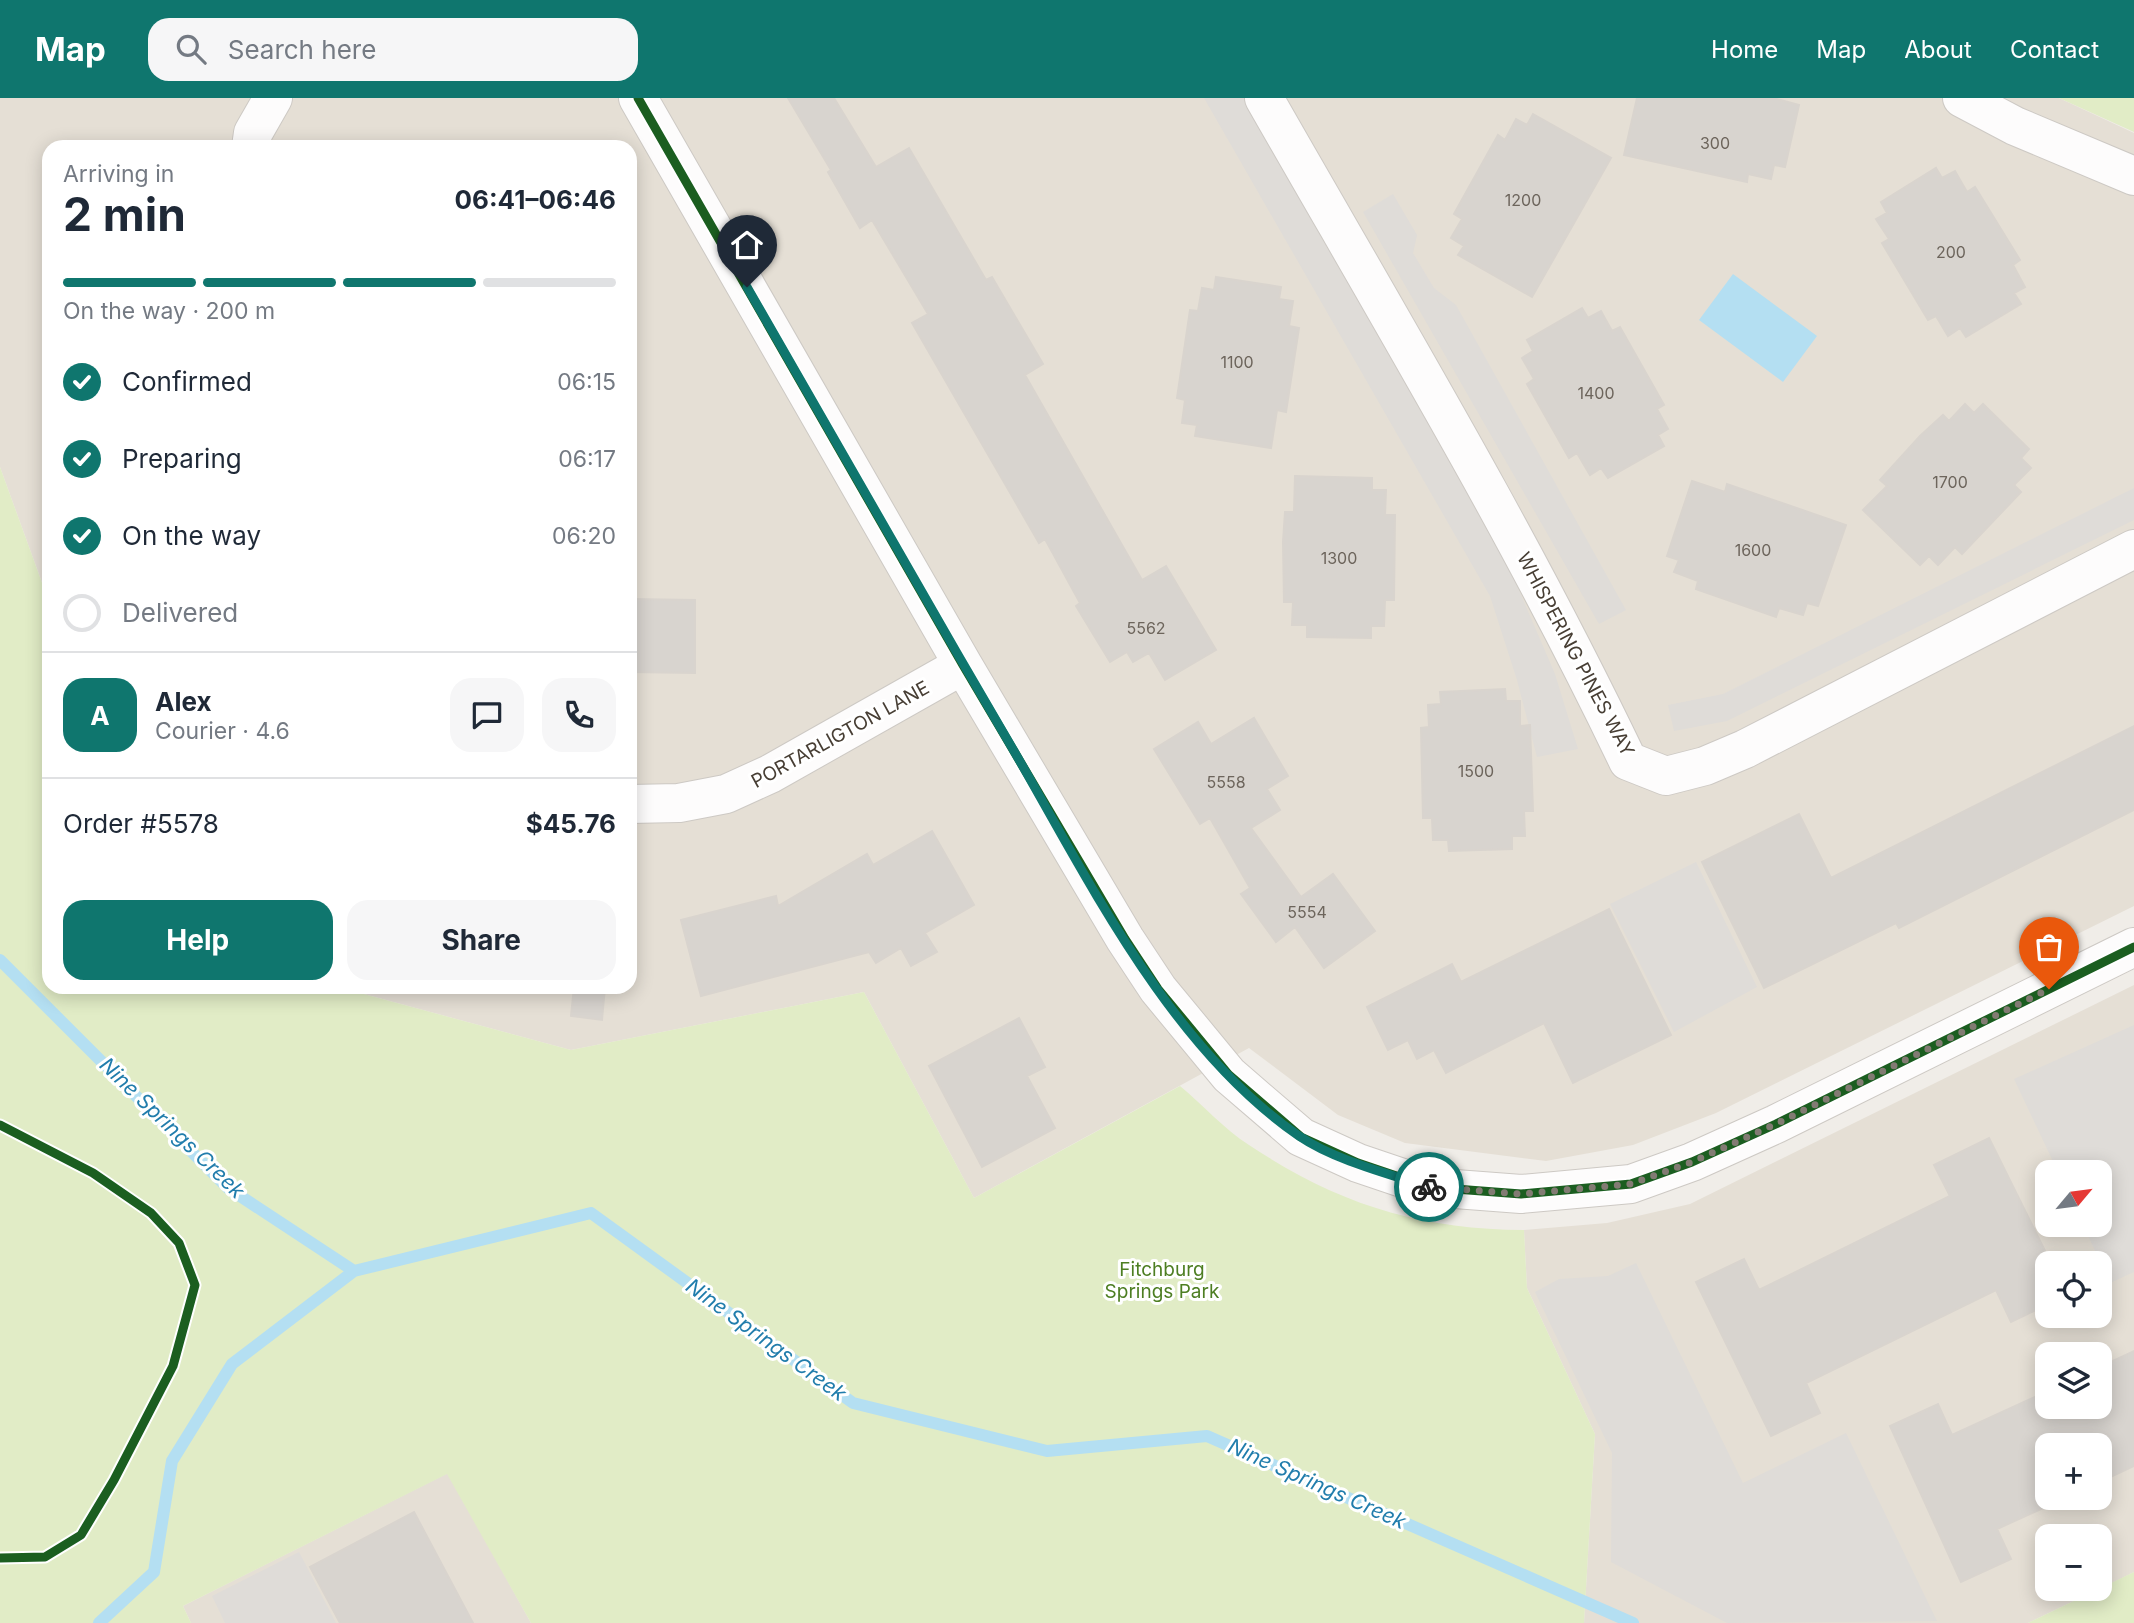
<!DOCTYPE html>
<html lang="en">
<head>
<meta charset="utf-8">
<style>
  :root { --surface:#fff; --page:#f6f6f7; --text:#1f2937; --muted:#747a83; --line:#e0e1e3; --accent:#0f766e }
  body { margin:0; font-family:Inter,sans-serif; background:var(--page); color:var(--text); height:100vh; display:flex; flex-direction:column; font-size:26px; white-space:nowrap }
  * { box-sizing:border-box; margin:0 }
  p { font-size:23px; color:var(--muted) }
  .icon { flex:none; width:38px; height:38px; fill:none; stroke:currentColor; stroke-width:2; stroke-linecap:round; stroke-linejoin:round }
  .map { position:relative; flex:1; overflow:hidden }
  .details { position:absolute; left:42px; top:42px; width:595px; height:854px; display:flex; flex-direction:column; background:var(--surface); border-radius:21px; box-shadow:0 4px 18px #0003 }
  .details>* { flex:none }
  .needle { width:46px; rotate:61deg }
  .fabs { position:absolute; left:2035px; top:1062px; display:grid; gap:14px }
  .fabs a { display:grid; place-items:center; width:77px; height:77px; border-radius:14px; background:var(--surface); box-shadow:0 4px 18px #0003; font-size:35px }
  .pin { position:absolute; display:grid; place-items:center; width:60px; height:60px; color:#fff; margin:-72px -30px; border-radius:50% 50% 50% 0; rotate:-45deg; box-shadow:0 0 7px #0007 }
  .pin .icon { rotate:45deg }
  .courier { position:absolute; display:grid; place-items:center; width:70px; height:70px; margin:-35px; border:5px solid #0f766e; border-radius:50%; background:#fff; color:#222; box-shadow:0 2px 9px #0007 }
  .headline em { font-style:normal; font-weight:700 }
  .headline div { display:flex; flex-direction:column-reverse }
  .headline { display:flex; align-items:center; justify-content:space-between; height:119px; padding:0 21px }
  h1 { font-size:46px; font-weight:700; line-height:52px }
  .bar { display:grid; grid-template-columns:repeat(4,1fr); gap:10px 7px; align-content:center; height:84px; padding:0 21px }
  .bar i { height:9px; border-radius:5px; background:var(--line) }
  .bar .selected { background:var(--accent) }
  .bar p { grid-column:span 4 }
  .line { display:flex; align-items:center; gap:18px; padding:0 21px; border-top:2px solid var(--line) }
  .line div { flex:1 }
  .round { display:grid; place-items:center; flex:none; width:74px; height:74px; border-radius:21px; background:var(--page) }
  ol { padding:0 21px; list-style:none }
  li { display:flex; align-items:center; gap:21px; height:77px }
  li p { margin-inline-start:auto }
  li .icon { padding:7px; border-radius:50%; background:var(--accent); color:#fff; stroke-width:4 }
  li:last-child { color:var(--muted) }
  li i { width:38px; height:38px; border:4px solid var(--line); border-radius:50% }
  .button { display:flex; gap:14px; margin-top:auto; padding:14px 21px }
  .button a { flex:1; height:80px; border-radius:21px; background:var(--accent); color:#fff; font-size:28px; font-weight:700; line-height:80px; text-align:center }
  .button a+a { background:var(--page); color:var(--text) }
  header { display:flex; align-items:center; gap:42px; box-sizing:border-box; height:98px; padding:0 35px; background:var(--accent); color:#fff }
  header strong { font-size:33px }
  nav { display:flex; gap:38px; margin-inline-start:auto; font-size:24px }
  .search { width:490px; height:63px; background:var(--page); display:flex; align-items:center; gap:18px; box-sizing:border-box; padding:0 24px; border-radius:21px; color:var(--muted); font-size:26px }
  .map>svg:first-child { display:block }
  .residential { fill:#e5dfd5; fill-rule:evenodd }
  .green { fill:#e1ecc6 }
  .parking { fill:#dfdcd8 }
  .water { fill:#b4dff2 }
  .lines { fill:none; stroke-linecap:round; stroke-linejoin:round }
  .stream { stroke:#b4dff2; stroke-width:12 }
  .building { fill:#d8d4cf; stroke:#d9d4ce; stroke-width:2 }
  .minor-casing { stroke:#cdc9c4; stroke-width:40 }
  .minor { stroke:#fdfcfc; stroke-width:38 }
  .cycleway-casing { stroke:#fff; stroke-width:13 }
  .cycleway { stroke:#1b5e20; stroke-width:9 }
  .done { stroke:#827b73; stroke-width:7; stroke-dasharray:0 12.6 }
  .route { stroke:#0f766e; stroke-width:9 }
  .labels { text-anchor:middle; stroke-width:6; stroke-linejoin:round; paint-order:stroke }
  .number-label { font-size:16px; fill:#6d655c }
  .street-label { font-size:19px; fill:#473e34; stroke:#fff }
  .park-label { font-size:19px; fill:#4d7e22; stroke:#fff }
  .water-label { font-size:21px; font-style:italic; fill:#217dac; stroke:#fff }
</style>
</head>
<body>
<header>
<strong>Map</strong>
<div class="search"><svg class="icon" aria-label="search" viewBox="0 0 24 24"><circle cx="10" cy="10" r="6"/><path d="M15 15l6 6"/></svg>Search here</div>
<nav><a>Home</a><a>Map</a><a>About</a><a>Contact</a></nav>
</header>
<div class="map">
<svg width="2134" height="1525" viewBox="0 0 2134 1525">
  <rect width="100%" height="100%" fill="#f0ede8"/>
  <!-- residential -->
  <path class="residential" d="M 0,0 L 2059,0 L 2134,35 L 2134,808 L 1716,1015 L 1633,1047 L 1546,1063 L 1405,1045 L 1338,1017 L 1249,950 L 974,1100 L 864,894 L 571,952 L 338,889 L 630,889 L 630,49 L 49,49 L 49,504 L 0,369 Z
    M 2134,887 L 2134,1474 L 2100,1491 L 2100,1438 L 2048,1438 L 2048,1491 L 2099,1491 L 2028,1525 L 1584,1525 L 1595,1336 L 1527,1190 L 1524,1132 L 1607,1125 L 1690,1106 ZM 2048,1074 L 2100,1074 L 2100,1127 L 2048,1127 ZM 2048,1166 L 2100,1166 L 2100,1218 L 2048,1218 ZM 2048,1256 L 2100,1256 L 2100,1309 L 2048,1309 ZM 2048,1348 L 2100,1348 L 2100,1400 L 2048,1400 Z
    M 448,1375 L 531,1525 L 191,1525 L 183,1508 Z"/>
  <!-- green -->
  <path class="green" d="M 2059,0 L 2134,0 L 2134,35 L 2134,34 Z
    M 0,369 L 49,504 L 49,889 L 338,889 L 571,952 L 864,894 L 974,1100 L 1180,988 C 1203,1007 1224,1031 1249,1047 C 1338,1106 1418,1131 1524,1132 L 1527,1190 L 1595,1336 L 1584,1525 L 531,1525 L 447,1376 L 183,1508 L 191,1525 L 0,1525 Z
    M 2134,1474 L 2134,1525 L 2028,1525 Z"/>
  <!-- parking -->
  <path class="parking" d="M 1204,0 L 1245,0 L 1506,462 L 1555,576 L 1578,651 L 1537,659 L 1517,582 L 1490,498 Z
    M 1393,96 L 1417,137 L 1413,155 L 1434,190 L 1456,207 L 1626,512 L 1599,526 L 1363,114 Z
    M 2134,390 L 2134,422 L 1727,623 L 1674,633 L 1668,607 L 1723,596 Z
    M 1696,764 L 1757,889 L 1674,934 L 1610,806 Z
    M 2134,927 L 2134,1174 L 2110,1185 L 2083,1127 L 2100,1127 L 2100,1074 L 2058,1074 L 2014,981 Z
    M 1636,1165 L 1743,1385 L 1846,1335 L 1937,1523 L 1727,1525 L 1611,1464 L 1612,1355 L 1535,1194 L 1559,1181 L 1608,1178 Z
    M 299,1454 L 336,1525 L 225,1525 L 212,1498 Z"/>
  <!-- water -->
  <path class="water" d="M 1733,176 L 1817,238 L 1783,284 L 1699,222 Z"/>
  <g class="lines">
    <!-- stream -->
    <path class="stream" d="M 0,862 L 228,1090 L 354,1173
      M 99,1525 L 154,1474 L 172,1363 L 232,1266 L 354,1173 L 591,1115 L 853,1305 L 1047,1353 L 1207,1338 L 1633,1525"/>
  </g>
  <!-- building -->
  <path class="building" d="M 788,0 L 834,0 L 876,69 L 909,50 L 986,182 L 992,179 L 1043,266 L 1025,277 L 1142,482 L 1166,468 L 1216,552 L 1165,582 L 1149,555 L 1133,564 L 1127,554 L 1110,564 L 1076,508 L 1080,505 L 1045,441 L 1039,445 L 912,225 L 928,216 L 872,122 L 860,130 L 828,74 L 831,72 Z
    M 1637,0 L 1773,0 L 1799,7 L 1785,69 L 1774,67 L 1771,81 L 1748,76 L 1747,84 L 1624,57 Z
    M 1533,16 L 1611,60 L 1532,199 L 1458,157 L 1464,148 L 1451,140 L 1462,121 L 1454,116 L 1498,37 L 1505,42 L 1516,21 L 1527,27 Z
    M 1936,70 L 1942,80 L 1955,73 L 1967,94 L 1975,89 L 2020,162 L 2013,167 L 2025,189 L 2014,195 L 2021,206 L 1966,239 L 1960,230 L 1948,238 L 1936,218 L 1928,222 L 1882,145 L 1889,141 L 1876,121 L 1887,115 L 1881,104 Z
    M 1216,179 L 1281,189 L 1279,201 L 1293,203 L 1289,228 L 1299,230 L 1286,314 L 1277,312 L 1271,350 L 1195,338 L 1197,327 L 1182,325 L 1185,302 L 1177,300 L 1190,212 L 1198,213 L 1202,190 L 1214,192 Z
    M 1582,210 L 1588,220 L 1601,213 L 1612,233 L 1620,229 L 1664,307 L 1657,311 L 1668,331 L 1658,337 L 1664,348 L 1608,380 L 1601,370 L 1590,377 L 1577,355 L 1569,360 L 1527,286 L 1534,281 L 1522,260 L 1533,253 L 1527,242 Z
    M 1965,306 L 1974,315 L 1983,306 L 2029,351 L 2021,360 L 2031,370 L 2014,387 L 2021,394 L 1962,456 L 1955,449 L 1938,467 L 1929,458 L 1920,467 L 1863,412 L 1887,388 L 1880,382 L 1920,338 L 1943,317 L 1949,323 Z
    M 1295,378 L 1372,380 L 1372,392 L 1386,392 L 1385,417 L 1395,417 L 1394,502 L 1385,502 L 1384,528 L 1371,528 L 1371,540 L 1307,539 L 1307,527 L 1292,527 L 1293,504 L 1284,504 L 1283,444 L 1285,414 L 1294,414 Z
    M 1692,383 L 1725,394 L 1727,386 L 1846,427 L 1818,508 L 1807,505 L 1803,517 L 1779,510 L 1776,519 L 1696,491 L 1698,483 L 1674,474 L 1679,462 L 1667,458 Z
    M 630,501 L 695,502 L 695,575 L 630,574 Z
    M 1505,591 L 1506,603 L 1520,603 L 1520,628 L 1530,627 L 1533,713 L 1524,713 L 1525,738 L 1512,738 L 1512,751 L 1449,753 L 1448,742 L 1433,742 L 1432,720 L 1423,720 L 1421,630 L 1429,629 L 1428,607 L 1441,606 L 1440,594 Z
    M 1254,620 L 1288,678 L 1267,691 L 1280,712 L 1251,730 L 1301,799 L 1333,776 L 1375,833 L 1324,870 L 1295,829 L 1276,844 L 1241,796 L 1250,790 L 1210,720 L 1200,726 L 1154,651 L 1198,624 L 1211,646 Z
    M 2134,628 L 2134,712 L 1899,830 L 1896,825 L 1764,890 L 1702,764 L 1799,716 L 1831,780 Z
    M 932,733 L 974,807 L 925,835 L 937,854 L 911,868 L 901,850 L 876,865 L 869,854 L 701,898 L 681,822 L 776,798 L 778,808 L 867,756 L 873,767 Z
    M 1609,811 L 1671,937 L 1573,985 L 1544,925 L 1446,975 L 1434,952 L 1417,961 L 1408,942 L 1388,952 L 1367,909 L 1452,866 L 1461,884 Z
    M 574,889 L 605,889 L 602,922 L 571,918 Z
    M 1019,920 L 1045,969 L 1027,978 L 1055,1030 L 982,1069 L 929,968 Z
    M 1989,1040 L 2048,1159 L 2048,1206 L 2011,1224 L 1996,1192 L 1806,1285 L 1820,1315 L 1771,1338 L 1696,1184 L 1744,1161 L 1759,1192 L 1950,1098 L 1934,1067 Z
    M 2134,1253 L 2134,1368 L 2100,1384 L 2100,1348 L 2048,1348 L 2048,1400 L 2065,1400 L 1997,1431 L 2011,1461 L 1961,1484 L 1890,1328 L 1938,1306 L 1952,1337 L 2048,1293 L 2048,1309 L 2100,1309 L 2100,1269 Z
    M 414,1414 L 473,1525 L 340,1525 L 310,1469 Z"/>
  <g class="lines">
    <!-- minor casing -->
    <g class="minor-casing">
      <path id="minor" d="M 638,0 L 963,567 L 1125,841 L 1158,891 L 1229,977 L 1301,1039 L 1358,1065 L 1429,1089 L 1521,1096 L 1631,1086 L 1692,1064 L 1776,1026 L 2134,849
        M 1264,0 C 1389,219 1519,435 1628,663 L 1666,678 L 1705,668 L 1745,651 L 2134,451
        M 1962,0 L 2015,28 L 2134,78
        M 251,49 L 253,35 L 273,0
        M 630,706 L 679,705 L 726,696 L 770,676 L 963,567"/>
    </g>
    <!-- minor -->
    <use href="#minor" class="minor"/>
    <!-- cycleway casing -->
    <g class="cycleway-casing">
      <path id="cycleway" d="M 638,0 L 963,567 L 1125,841 L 1158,891 L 1229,977 L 1301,1039 L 1358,1065 L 1429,1089 L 1521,1096 L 1631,1086 L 1692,1064 L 1776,1026 L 2134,849
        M 0,1027 L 93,1075 L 151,1115 L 179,1145 L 195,1187 L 173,1268 L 114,1382 L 81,1437 L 45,1459 L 0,1460"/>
    </g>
    <!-- cycleway -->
    <use href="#cycleway" class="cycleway"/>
  </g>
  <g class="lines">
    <!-- done -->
    <path class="done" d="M 1429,1089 L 1521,1096 L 1631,1086 L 1692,1064 L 1776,1026 L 2049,891"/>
    <!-- route -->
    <path class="route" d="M 747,189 C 836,344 924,499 1014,653 C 1090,785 1171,950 1299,1038 C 1334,1062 1389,1076 1429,1089"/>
  </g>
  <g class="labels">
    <!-- number labels -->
    <g class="number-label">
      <text x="1715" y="51">300</text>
      <text x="1523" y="108">1200</text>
      <text x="1951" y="160">200</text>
      <text x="1237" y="270">1100</text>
      <text x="1596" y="301">1400</text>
      <text x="1950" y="390">1700</text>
      <text x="1753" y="458">1600</text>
      <text x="1339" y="466">1300</text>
      <text x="1146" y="536">5562</text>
      <text x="1476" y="679">1500</text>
      <text x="1226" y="690">5558</text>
      <text x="1307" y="820">5554</text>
    </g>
    <!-- street labels -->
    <g class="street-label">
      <text transform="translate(1576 556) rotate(62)" y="7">WHISPERING PINES WAY</text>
      <text transform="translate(840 636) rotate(-29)" y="7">PORTARLIGTON LANE</text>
    </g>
    <!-- park labels -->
    <g class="park-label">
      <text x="1162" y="1178">Fitchburg<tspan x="1162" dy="22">Springs Park</tspan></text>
    </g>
    <!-- water labels -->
    <g class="water-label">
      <text transform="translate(172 1030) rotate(44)" y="7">Nine Springs Creek</text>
      <text transform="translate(766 1242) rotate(36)" y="7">Nine Springs Creek</text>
      <text transform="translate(1317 1386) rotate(24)" y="7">Nine Springs Creek</text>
    </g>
  </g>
</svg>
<div class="fabs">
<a><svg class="needle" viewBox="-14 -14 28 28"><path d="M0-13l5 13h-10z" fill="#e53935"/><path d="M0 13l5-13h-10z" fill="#747a83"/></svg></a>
<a><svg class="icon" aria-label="locate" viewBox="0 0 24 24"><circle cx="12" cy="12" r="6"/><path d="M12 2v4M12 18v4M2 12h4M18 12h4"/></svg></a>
<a><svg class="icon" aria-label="layers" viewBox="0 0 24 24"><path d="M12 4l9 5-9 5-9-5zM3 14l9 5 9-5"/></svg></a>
<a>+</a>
<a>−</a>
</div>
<div class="pin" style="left:2049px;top:891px;background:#ea580c"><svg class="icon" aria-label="bag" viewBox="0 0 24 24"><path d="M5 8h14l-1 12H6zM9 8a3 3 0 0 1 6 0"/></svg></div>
<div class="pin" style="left:747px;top:189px;background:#1f2937"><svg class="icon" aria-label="home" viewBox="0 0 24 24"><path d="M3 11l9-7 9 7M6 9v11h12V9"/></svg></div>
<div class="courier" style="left:1429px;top:1089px"><svg class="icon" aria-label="bike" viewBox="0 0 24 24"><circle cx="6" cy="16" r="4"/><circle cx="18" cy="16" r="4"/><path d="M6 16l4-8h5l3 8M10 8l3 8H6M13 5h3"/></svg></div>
<section class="details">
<div class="headline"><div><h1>2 min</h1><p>Arriving in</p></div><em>06:41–06:46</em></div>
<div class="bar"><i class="selected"></i><i class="selected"></i><i class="selected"></i><i></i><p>On the way · 200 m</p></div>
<ol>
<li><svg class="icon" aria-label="check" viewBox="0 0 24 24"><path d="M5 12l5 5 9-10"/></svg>Confirmed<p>06:15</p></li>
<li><svg class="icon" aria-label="check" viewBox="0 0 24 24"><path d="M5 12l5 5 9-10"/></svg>Preparing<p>06:17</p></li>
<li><svg class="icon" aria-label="check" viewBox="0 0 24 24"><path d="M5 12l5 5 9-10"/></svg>On the way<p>06:20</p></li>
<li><i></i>Delivered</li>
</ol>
<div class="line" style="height:126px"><b class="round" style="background:var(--accent);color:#fff">A</b><div><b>Alex</b><p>Courier · 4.6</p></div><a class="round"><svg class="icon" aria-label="chat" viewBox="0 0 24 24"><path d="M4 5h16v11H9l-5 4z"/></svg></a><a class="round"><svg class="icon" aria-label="phone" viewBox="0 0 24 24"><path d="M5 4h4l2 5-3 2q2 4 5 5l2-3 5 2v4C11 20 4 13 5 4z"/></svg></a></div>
<div class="line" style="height:91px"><div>Order #5578</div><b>$45.76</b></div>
<div class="button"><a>Help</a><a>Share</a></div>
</section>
</div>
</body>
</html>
